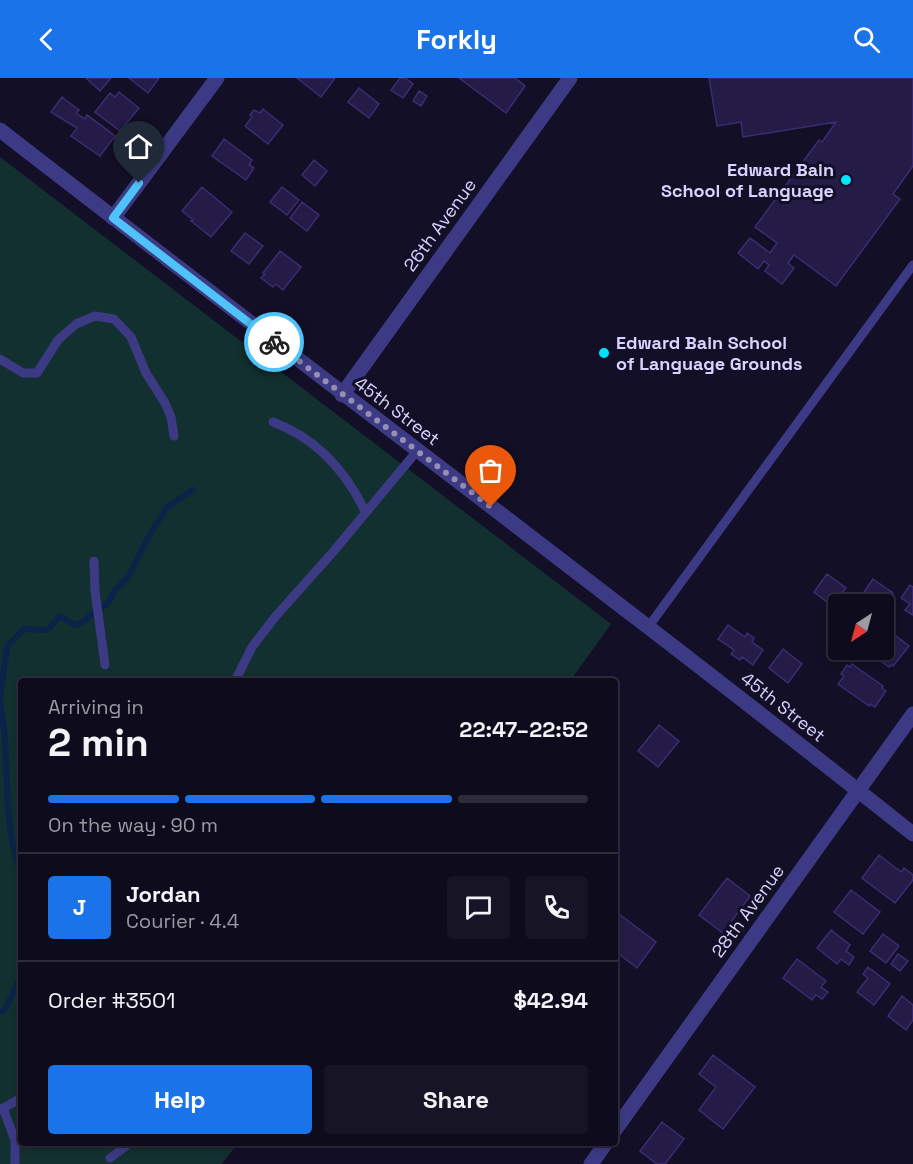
<!DOCTYPE html>
<html lang="en">
<head>
<meta charset="utf-8">
<style>
  :root { --surface:#0e0b1c; --page:#171425; --text:#f1f3f6; --muted:#9b9ba3; --line:#2e2b3b; --accent:#1a73e8 }
  body { margin:0; font-family:"Space Grotesk",sans-serif; background:var(--page); color:var(--text); height:100vh; display:flex; flex-direction:column; font-size:22px; white-space:nowrap }
  * { box-sizing:border-box; margin:0 }
  p { font-size:20px; color:var(--muted) }
  .icon { flex:none; width:33px; height:33px; fill:none; stroke:currentColor; stroke-width:2; stroke-linecap:round; stroke-linejoin:round }
  .map { position:relative; flex:1; overflow:hidden }
  .drawer { position:absolute; left:18px; top:600px; width:600px; height:468px; display:flex; flex-direction:column; background:var(--surface); border-radius:6px; box-shadow:0 3px 9px #0003,0 0 0 2px var(--line) }
  .drawer>* { flex:none }
  .needle { width:39px; rotate:216deg }
  .buttons { position:absolute; left:828px; top:516px; display:grid; gap:12px }
  .buttons a { display:grid; place-items:center; width:66px; height:66px; border-radius:6px; background:var(--surface); box-shadow:0 3px 9px #0003,0 0 0 2px var(--line); font-size:30px }
  .pin { position:absolute; display:grid; place-items:center; width:51px; height:51px; color:#fff; margin:-62px -26px; border-radius:50% 50% 50% 0; rotate:-45deg; box-shadow:0 0 6px #0007 }
  .pin .icon { rotate:45deg }
  .courier { position:absolute; display:grid; place-items:center; width:60px; height:60px; margin:-30px; border:4px solid #4fc3f7; border-radius:50%; background:#fff; color:#222; box-shadow:0 2px 8px #0007 }
  .summary em { font-style:normal; font-weight:600 }
  .summary div { display:flex; flex-direction:column-reverse }
  .summary { display:flex; align-items:center; justify-content:space-between; height:102px; padding:0 30px }
  h1 { font-size:39px; font-weight:600; line-height:45px }
  .bar { display:grid; grid-template-columns:repeat(4,1fr); gap:9px 6px; align-content:center; height:72px; padding:0 30px }
  .bar i { height:8px; border-radius:4px; background:var(--line) }
  .bar .selected { background:var(--accent) }
  .bar p { grid-column:span 4 }
  .line { display:flex; align-items:center; gap:15px; padding:0 30px; border-top:2px solid var(--line) }
  .line div { flex:1 }
  .round { display:grid; place-items:center; flex:none; width:63px; height:63px; border-radius:6px; background:var(--page) }
  .primary-button { display:flex; gap:12px; margin-top:auto; padding:12px 30px }
  .primary-button a { flex:1; height:69px; border-radius:6px; background:var(--accent); color:#fff; font-size:24px; font-weight:600; line-height:69px; text-align:center }
  .primary-button a+a { background:var(--page); color:var(--text) }
  header { display:flex; justify-content:space-between; align-items:center; height:78px; padding:0 30px; background:var(--accent); color:#fff; font-size:27px; font-weight:600 }
  .map>svg:first-child { display:block }
  .green { fill:#12302f }
  .lines { fill:none; stroke-linecap:round; stroke-linejoin:round }
  .stream { stroke:#0c2248; stroke-width:6 }
  .building { fill:#241b47; stroke:#3b2d73; stroke-width:1.5 }
  .service { stroke:#3d3a85; stroke-width:9 }
  .minor { stroke:#3d3a85; stroke-width:15 }
  .tertiary { stroke:#3d3a85; stroke-width:15 }
  .done { stroke:#948fb3; stroke-width:6; stroke-dasharray:0 10.8 }
  .route { stroke:#4fc3f7; stroke-width:8 }
  .poi-dot { fill:#00e5ff; stroke:#130f26; stroke-width:2 }
  .labels { text-anchor:middle; stroke-width:6; stroke-linejoin:round; paint-order:stroke }
  .poi-label { font-size:18px; font-weight:bold; fill:#d9d4ff; stroke:#130f26; text-anchor:end }
  .street-label { font-size:18px; fill:#d9d4ff; stroke:#130f26 }
</style>
</head>
<body>
<header><svg class="icon" aria-label="back" viewBox="0 0 24 24"><path d="M15 5l-7 7 7 7"/></svg>Forkly<svg class="icon" aria-label="search" viewBox="0 0 24 24"><circle cx="10" cy="10" r="6"/><path d="M15 15l6 6"/></svg></header>
<div class="map">
<svg width="913" height="1086" viewBox="0 0 913 1086">
  <rect width="100%" height="100%" fill="#130f26"/>
  <!-- green -->
  <path class="green" d="M 0,79 L 611,546 L 570,603 L 21,603 L 21,1065 L 238,1065 L 222,1086 L 0,1086 Z"/>
  <g class="lines">
    <!-- stream -->
    <path class="stream" d="M 0,620 L 7,569 L 24,551 L 48,552 L 59,538 L 75,547 L 85,543 L 91,536 L 107,526 L 115,512 L 129,498 L 150,456 L 167,429 L 193,412
      M 0,624 C 2,638 5,652 5,665 C 8,708 5,753 21,794
      M 0,934 L 4,933 L 21,898"/>
  </g>
  <!-- building -->
  <path class="building" d="M 86,0 L 111,0 L 100,13 Z
    M 129,0 L 159,0 L 148,15 Z
    M 297,0 L 335,0 L 321,19 Z
    M 400,0 L 405,0 L 413,6 L 403,20 L 391,12 Z
    M 459,0 L 515,0 L 525,8 L 506,35 Z
    M 709,0 L 913,0 L 913,88 L 893,116 L 900,121 L 836,208 L 794,177 L 788,185 L 794,190 L 782,206 L 765,193 L 769,187 L 764,183 L 758,191 L 738,175 L 750,160 L 770,175 L 777,165 L 755,149 L 819,62 L 822,64 L 836,44 L 743,59 L 741,44 L 717,48 Z
    M 359,10 L 379,26 L 369,40 L 348,24 Z
    M 419,13 L 427,18 L 421,28 L 413,23 Z
    M 119,14 L 139,30 L 120,53 L 95,34 L 110,15 L 115,19 Z
    M 62,19 L 79,32 L 76,35 L 85,41 L 87,37 L 115,58 L 100,78 L 71,58 L 77,50 L 51,34 Z
    M 263,31 L 283,47 L 268,66 L 245,48 L 252,39 L 250,37 L 254,32 L 260,35 Z
    M 224,61 L 252,82 L 249,87 L 254,90 L 246,102 L 212,78 Z
    M 314,82 L 327,93 L 315,108 L 302,97 Z
    M 202,109 L 232,134 L 211,159 L 191,143 L 193,142 L 182,133 Z
    M 282,109 L 299,122 L 287,137 L 270,124 Z
    M 302,124 L 319,137 L 307,153 L 290,140 Z
    M 245,155 L 263,168 L 249,186 L 231,173 Z
    M 280,173 L 301,189 L 283,212 L 276,206 L 273,209 L 261,200 L 265,196 L 263,195 Z
    M 827,496 L 846,510 L 832,528 L 814,514 Z
    M 873,501 L 893,515 L 884,528 L 884,526 L 880,526 L 864,514 Z
    M 910,507 L 913,509 L 913,537 L 905,532 L 910,526 L 901,520 Z
    M 728,547 L 745,559 L 747,555 L 754,560 L 752,564 L 763,572 L 753,587 L 742,579 L 740,582 L 731,576 L 734,572 L 718,561 Z
    M 884,549 L 909,568 L 893,588 L 891,587 L 889,589 L 866,572 L 884,572 Z
    M 838,558 L 838,572 L 853,572 L 846,581 L 830,569 Z
    M 783,571 L 802,586 L 788,605 L 769,590 Z
    M 852,586 L 883,608 L 882,610 L 886,613 L 875,629 L 870,626 L 869,628 L 838,606 L 844,598 L 841,596 L 847,587 L 850,589 Z
    M 659,647 L 679,663 L 658,689 L 638,673 Z
    M 879,777 L 901,794 L 904,790 L 913,797 L 913,802 L 895,825 L 862,800 Z
    M 727,800 L 750,818 L 723,855 L 699,837 Z
    M 851,812 L 880,834 L 863,856 L 834,834 Z
    M 615,833 L 656,864 L 637,890 L 615,873 Z
    M 831,852 L 850,867 L 846,873 L 854,879 L 849,887 L 841,881 L 837,886 L 817,870 Z
    M 883,856 L 899,868 L 886,885 L 870,873 Z
    M 898,876 L 908,883 L 900,893 L 891,886 Z
    M 797,881 L 826,903 L 821,909 L 828,914 L 822,921 L 816,917 L 812,922 L 783,900 Z
    M 868,889 L 890,906 L 874,927 L 857,914 L 868,900 L 863,896 Z
    M 902,918 L 913,927 L 913,942 L 906,952 L 888,938 Z
    M 713,977 L 755,1009 L 723,1051 L 699,1032 L 716,1009 L 699,996 Z
    M 662,1044 L 684,1061 L 665,1086 L 657,1086 L 640,1073 Z"/>
  <g class="lines">
    <!-- service -->
    <path class="service" d="M 0,281 L 23,295 L 37,295 L 58,262 L 76,246 L 95,238 L 114,241 L 131,259 L 146,295 L 165,325 L 171,339 L 174,358
      M 273,344 C 316,360 345,392 365,433
      M 94,483 L 95,513 L 105,587
      M 649,548 L 913,187
      M 235,603 L 252,569 L 275,539 L 333,474 L 417,373
      M 3,1030 L 15,1062 L 15,1086
      M 0,1032 L 21,1020
      M 110,1080 L 130,1065"/>
    <!-- minor -->
    <path class="minor" d="M 113,140 L 217,0
      M 342,317 L 570,0
      M 615,1052 L 913,636
      M 591,1086 L 606,1065"/>
    <!-- tertiary -->
    <path class="tertiary" d="M 0,52 C 304,288 612,517 913,756"/>
  </g>
  <g class="lines">
    <!-- done -->
    <path class="done" d="M 274,264 L 491,429"/>
    <!-- route -->
    <path class="route" d="M 139,105 L 113,140 L 274,264"/>
  </g>
  <!-- markers -->
  <g class="poi-dot">
    <circle cx="846" cy="102" r="6"/>
    <circle cx="604" cy="275" r="6"/>
  </g>
  <g class="labels">
    <!-- poi labels -->
    <g class="poi-label">
      <text x="834" y="98">Edward Bain<tspan x="834" dy="21">School of Language</tspan></text>
      <text x="616" y="271" text-anchor="start">Edward Bain School<tspan x="616" dy="21">of Language Grounds</tspan></text>
    </g>
    <!-- street labels -->
    <g class="street-label">
      <text transform="translate(440 147) rotate(-54)" y="6">26th Avenue</text>
      <text transform="translate(397 333) rotate(37)" y="6">45th Street</text>
      <text transform="translate(783 629) rotate(38)" y="6">45th Street</text>
      <text transform="translate(748 833) rotate(-54)" y="6">28th Avenue</text>
    </g>
  </g>
</svg>
<div class="buttons">
<a><svg class="needle" viewBox="-14 -14 28 28"><path d="M0-13l5 13h-10z" fill="#e53935"/><path d="M0 13l5-13h-10z" fill="#9b9ba3"/></svg></a>
</div>
<div class="pin" style="left:491px;top:429px;background:#ea580c"><svg class="icon" aria-label="bag" viewBox="0 0 24 24"><path d="M5 8h14l-1 12H6zM9 8a3 3 0 0 1 6 0"/></svg></div>
<div class="pin" style="left:139px;top:105px;background:#1f2937"><svg class="icon" aria-label="home" viewBox="0 0 24 24"><path d="M3 11l9-7 9 7M6 9v11h12V9"/></svg></div>
<div class="courier" style="left:274px;top:264px"><svg class="icon" aria-label="bike" viewBox="0 0 24 24"><circle cx="6" cy="16" r="4"/><circle cx="18" cy="16" r="4"/><path d="M6 16l4-8h5l3 8M10 8l3 8H6M13 5h3"/></svg></div>
<section class="drawer">
<div class="summary"><div><h1>2 min</h1><p>Arriving in</p></div><em>22:47–22:52</em></div>
<div class="bar"><i class="selected"></i><i class="selected"></i><i class="selected"></i><i></i><p>On the way · 90 m</p></div>
<div class="line" style="height:108px"><b class="round" style="background:var(--accent);color:#fff">J</b><div><b>Jordan</b><p>Courier · 4.4</p></div><a class="round"><svg class="icon" aria-label="chat" viewBox="0 0 24 24"><path d="M4 5h16v11H9l-5 4z"/></svg></a><a class="round"><svg class="icon" aria-label="phone" viewBox="0 0 24 24"><path d="M5 4h4l2 5-3 2q2 4 5 5l2-3 5 2v4C11 20 4 13 5 4z"/></svg></a></div>
<div class="line" style="height:78px"><div>Order #3501</div><b>$42.94</b></div>
<div class="primary-button"><a>Help</a><a>Share</a></div>
</section>
</div>
</body>
</html>
